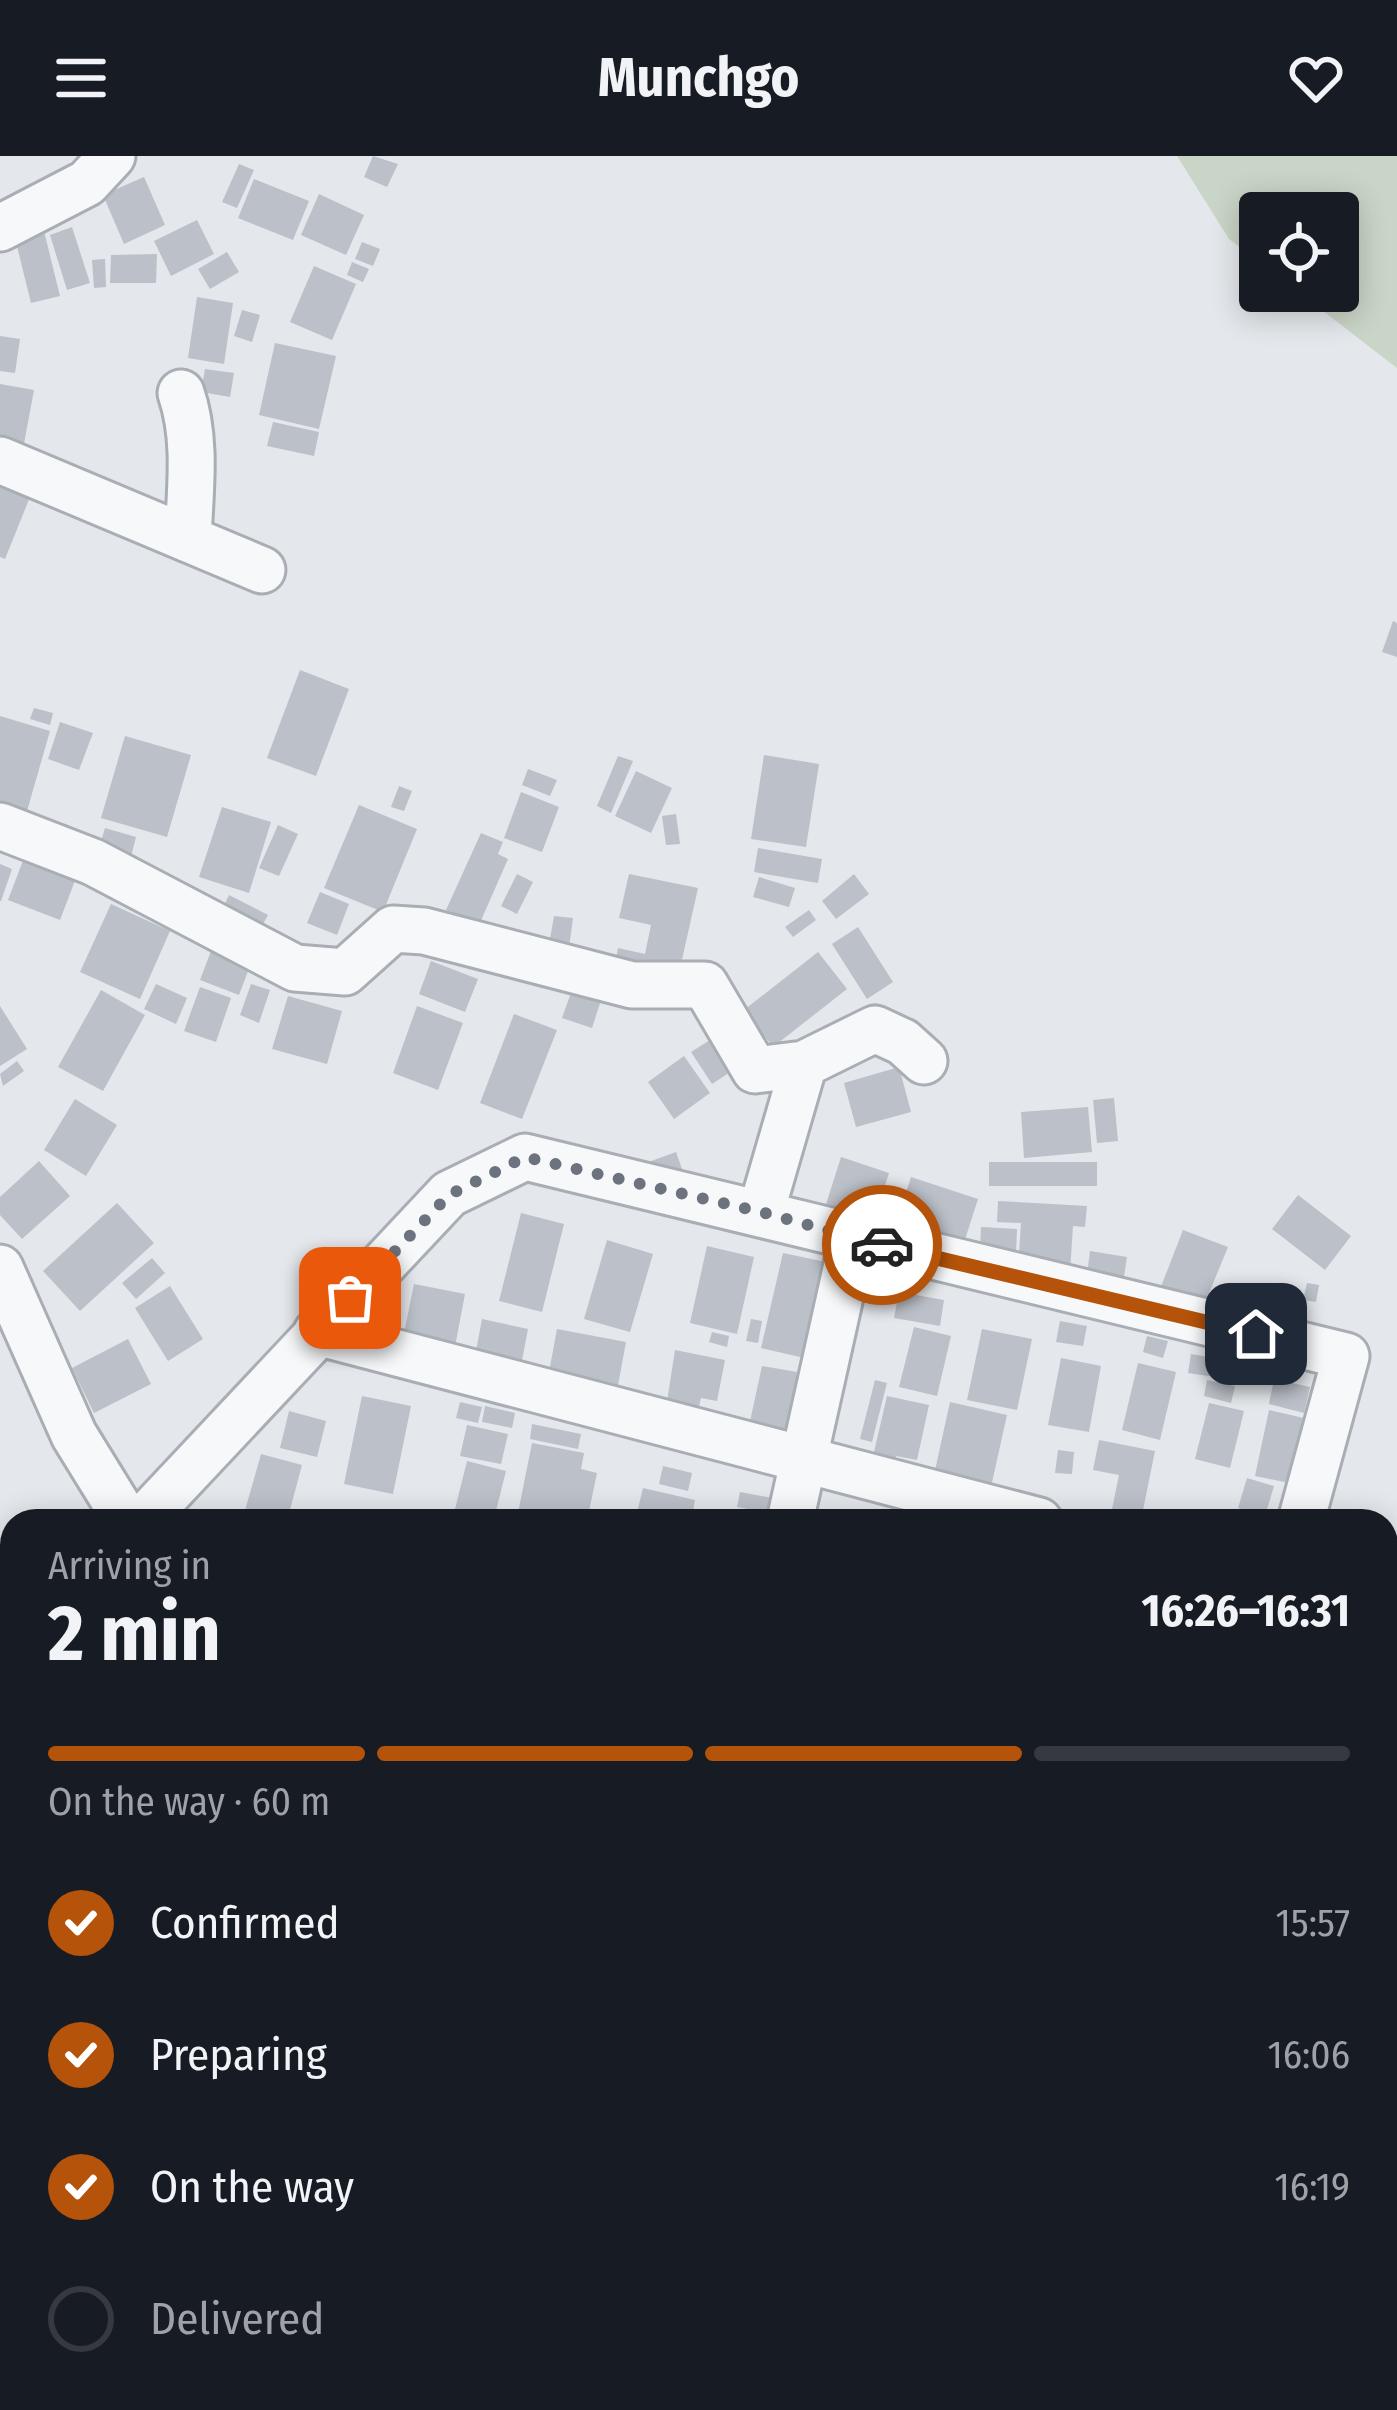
<!DOCTYPE html>
<html lang="en">
<head>
<meta charset="utf-8">
<style>
  :root { --surface:#171b24; --page:#20242c; --text:#f1f3f6; --muted:#9ea1a6; --line:#363941; --accent:#b45309 }
  body { margin:0; font-family:"Fira Sans Condensed",sans-serif; background:var(--page); color:var(--text); height:100vh; display:flex; flex-direction:column; font-size:45px; white-space:nowrap }
  * { box-sizing:border-box; margin:0 }
  p { font-size:39px; color:var(--muted) }
  .icon { flex:none; width:66px; height:66px; fill:none; stroke:currentColor; stroke-width:2; stroke-linecap:round; stroke-linejoin:round }
  .map { position:relative; flex:1; overflow:hidden }
  .panel { position:absolute; left:0px; top:1353px; width:1398px; height:903px; display:flex; flex-direction:column; background:var(--surface); border-radius:36px 36px 0 0; box-shadow:0 6px 30px #0003 }
  .panel>* { flex:none }
  .tools { position:absolute; left:1239px; top:36px; display:grid; gap:24px }
  .tools a { display:grid; place-items:center; width:120px; height:120px; border-radius:12px; background:var(--surface); box-shadow:0 6px 30px #0003; font-size:60px }
  .pin { position:absolute; display:grid; place-items:center; width:102px; height:102px; color:#fff; margin:-51px; border-radius:24px; box-shadow:0 6px 18px #0006 }
  .courier { position:absolute; display:grid; place-items:center; width:120px; height:120px; margin:-60px; border:9px solid #b45309; border-radius:50%; background:#fff; color:#222; box-shadow:0 3px 15px #0007 }
  .head em { font-style:normal; font-weight:700 }
  .head div { display:flex; flex-direction:column-reverse }
  .head { display:flex; align-items:center; justify-content:space-between; height:204px; padding:0 48px }
  h1 { font-size:78px; font-weight:700; line-height:90px }
  .bar { display:grid; grid-template-columns:repeat(4,1fr); gap:18px 12px; align-content:center; height:144px; padding:0 48px }
  .bar i { height:15px; border-radius:9px; background:var(--line) }
  .bar .current { background:var(--accent) }
  .bar p { grid-column:span 4 }
  ol { padding:0 48px; list-style:none }
  li { display:flex; align-items:center; gap:36px; height:132px }
  li p { margin-inline-start:auto }
  li .icon { padding:12px; border-radius:50%; background:var(--accent); color:#fff; stroke-width:4 }
  li:last-child { color:var(--muted) }
  li i { width:66px; height:66px; border:6px solid var(--line); border-radius:50% }
  header { display:flex; justify-content:space-between; align-items:center; height:156px; padding:0 48px; background:var(--surface); font-size:54px; font-weight:700 }
  .map>svg:first-child { display:block }
  .green { fill:#c9d5c6 }
  .building { fill:#bcc0c8 }
  .lines { fill:none; stroke-linecap:round; stroke-linejoin:round }
  .minor-casing { stroke:#a9aeb5; stroke-width:51 }
  .minor { stroke:#f7f8fa; stroke-width:45 }
  .done { stroke:#6c737e; stroke-width:12; stroke-dasharray:0 21.6 }
  .route { stroke:#b45309; stroke-width:15 }
</style>
</head>
<body>
<header><svg class="icon" aria-label="menu" viewBox="0 0 24 24"><path d="M4 6h16M4 12h16M4 18h16"/></svg>Munchgo<svg class="icon" aria-label="heart" viewBox="0 0 24 24"><path d="M12 20l-8-8c-3-5 5-10 8-4 3-6 11-1 8 4z"/></svg></header>
<div class="map">
<svg width="1397" height="2254" viewBox="0 0 1397 2254">
  <rect width="100%" height="100%" fill="#e4e7eb"/>
  <!-- green -->
  <path class="green" d="M 1177,0 L 1397,0 L 1397,212 L 1297,135 L 1338,135 L 1338,57 L 1260,57 L 1260,106 L 1229,83 Z"/>
  <!-- building -->
  <path class="building" d="M 373,0 L 398,8 L 387,31 L 364,21 Z
    M 239,8 L 254,14 L 237,52 L 222,46 Z
    M 144,21 L 165,69 L 124,88 L 103,39 Z
    M 254,23 L 309,45 L 293,84 L 238,62 Z
    M 319,38 L 364,59 L 346,99 L 301,79 Z
    M 197,64 L 214,98 L 171,120 L 154,85 Z
    M 72,71 L 90,127 L 67,134 L 50,79 Z
    M 44,75 L 60,140 L 31,147 L 15,82 Z
    M 362,86 L 380,93 L 373,110 L 355,103 Z
    M 227,96 L 239,116 L 210,133 L 198,113 Z
    M 157,98 L 156,127 L 110,127 L 111,99 Z
    M 105,103 L 106,131 L 94,132 L 92,104 Z
    M 352,106 L 369,113 L 363,126 L 347,119 Z
    M 314,110 L 356,128 L 332,184 L 290,166 Z
    M 197,141 L 233,147 L 224,208 L 188,202 Z
    M 242,154 L 260,159 L 252,186 L 234,180 Z
    M 0,180 L 20,183 L 15,217 L 0,215 Z
    M 275,187 L 336,200 L 319,273 L 259,259 Z
    M 205,213 L 234,217 L 230,241 L 201,236 Z
    M 0,228 L 34,234 L 23,293 L 0,289 Z
    M 273,266 L 319,276 L 314,300 L 267,290 Z
    M 0,323 L 32,336 L 5,403 L 0,401 Z
    M 1393,465 L 1397,467 L 1397,501 L 1382,496 Z
    M 300,514 L 349,533 L 316,620 L 267,602 Z
    M 34,552 L 53,557 L 50,569 L 30,563 Z
    M 0,560 L 50,575 L 25,662 L 0,655 Z
    M 60,566 L 93,577 L 79,614 L 48,603 Z
    M 125,580 L 191,599 L 167,681 L 101,662 Z
    M 764,599 L 819,608 L 806,691 L 751,683 Z
    M 618,600 L 633,605 L 611,657 L 597,650 Z
    M 528,613 L 557,624 L 550,640 L 522,629 Z
    M 636,615 L 672,632 L 651,677 L 615,660 Z
    M 399,630 L 412,635 L 404,655 L 391,651 Z
    M 521,636 L 559,651 L 542,696 L 504,682 Z
    M 359,649 L 417,673 L 383,756 L 324,732 Z
    M 222,651 L 271,666 L 249,737 L 199,721 Z
    M 676,658 L 680,688 L 666,689 L 662,660 Z
    M 278,669 L 298,678 L 279,720 L 259,712 Z
    M 105,672 L 136,681 L 128,712 L 96,702 Z
    M 481,677 L 503,686 L 498,698 L 508,703 L 479,769 L 446,754 Z
    M 758,692 L 822,703 L 818,727 L 754,716 Z
    M 24,702 L 76,722 L 60,764 L 8,744 Z
    M 0,708 L 12,713 L 1,745 L 0,745 Z
    M 517,718 L 533,726 L 517,758 L 501,750 Z
    M 629,718 L 698,732 L 679,817 L 616,803 L 618,792 L 645,798 L 651,769 L 619,762 Z
    M 854,718 L 869,738 L 836,763 L 822,745 Z
    M 759,721 L 795,732 L 789,751 L 753,741 Z
    M 320,736 L 349,748 L 337,779 L 307,767 Z
    M 229,739 L 268,759 L 257,779 L 219,760 Z
    M 111,748 L 170,775 L 140,843 L 80,816 Z
    M 809,754 L 816,764 L 793,781 L 785,771 Z
    M 554,760 L 573,762 L 569,792 L 549,789 Z
    M 858,771 L 893,826 L 867,843 L 832,788 Z
    M 211,795 L 250,810 L 239,839 L 200,824 Z
    M 818,796 L 847,833 L 773,891 L 744,854 Z
    M 431,805 L 478,823 L 465,856 L 419,838 Z
    M 156,828 L 187,842 L 176,868 L 144,853 Z
    M 251,828 L 270,834 L 259,867 L 240,859 Z
    M 200,831 L 231,842 L 216,886 L 184,875 Z
    M 573,831 L 602,841 L 592,872 L 562,862 Z
    M 101,834 L 145,859 L 103,935 L 58,911 Z
    M 288,840 L 342,855 L 327,908 L 272,893 Z
    M 0,850 L 27,893 L 0,910 Z
    M 417,850 L 463,867 L 438,934 L 393,917 Z
    M 514,858 L 557,874 L 522,963 L 480,947 Z
    M 715,881 L 735,913 L 712,928 L 691,896 Z
    M 684,900 L 710,937 L 674,963 L 648,926 Z
    M 17,905 L 24,915 L 3,930 L 0,918 Z
    M 899,911 L 911,956 L 856,971 L 844,927 Z
    M 1114,942 L 1118,985 L 1097,987 L 1093,944 Z
    M 75,943 L 117,969 L 86,1020 L 44,994 Z
    M 1088,951 L 1092,996 L 1024,1002 L 1021,956 Z
    M 676,996 L 682,1013 L 648,1026 L 643,1008 Z
    M 841,1001 L 889,1017 L 870,1076 L 822,1061 Z
    M 39,1005 L 70,1040 L 22,1083 L 0,1059 L 0,1041 Z
    M 989,1006 L 1097,1006 L 1097,1030 L 989,1030 Z
    M 911,1021 L 978,1043 L 960,1099 L 893,1078 Z
    M 1298,1039 L 1351,1080 L 1325,1114 L 1272,1073 Z
    M 998,1045 L 1087,1050 L 1085,1071 L 1073,1070 L 1070,1116 L 1018,1113 L 1021,1067 L 997,1066 Z
    M 117,1047 L 154,1087 L 80,1155 L 43,1115 Z
    M 521,1057 L 564,1068 L 542,1156 L 499,1145 Z
    M 981,1071 L 1017,1073 L 1016,1098 L 980,1096 Z
    M 1183,1074 L 1228,1091 L 1200,1159 L 1157,1141 Z
    M 607,1084 L 653,1098 L 630,1176 L 584,1163 Z
    M 707,1090 L 754,1101 L 737,1178 L 690,1167 Z
    M 1090,1095 L 1127,1101 L 1122,1133 L 1086,1127 Z
    M 783,1097 L 835,1108 L 813,1204 L 761,1192 Z
    M 152,1102 L 165,1117 L 136,1143 L 122,1127 Z
    M 1307,1127 L 1319,1129 L 1316,1146 L 1303,1144 Z
    M 414,1128 L 465,1138 L 453,1201 L 401,1192 Z
    M 170,1130 L 203,1183 L 168,1205 L 135,1152 Z
    M 899,1136 L 944,1144 L 940,1170 L 894,1162 Z
    M 482,1163 L 528,1173 L 519,1220 L 473,1211 Z
    M 751,1163 L 762,1165 L 758,1187 L 746,1185 Z
    M 1060,1165 L 1087,1170 L 1083,1190 L 1056,1186 Z
    M 914,1171 L 951,1180 L 937,1240 L 899,1231 Z
    M 557,1173 L 626,1186 L 616,1240 L 547,1227 Z
    M 982,1173 L 1032,1183 L 1017,1254 L 967,1244 Z
    M 712,1176 L 729,1180 L 727,1191 L 709,1186 Z
    M 1147,1180 L 1168,1185 L 1163,1202 L 1143,1196 Z
    M 128,1183 L 151,1228 L 94,1257 L 72,1212 Z
    M 675,1194 L 725,1204 L 717,1245 L 701,1242 L 697,1259 L 666,1252 Z
    M 1191,1198 L 1238,1206 L 1235,1224 L 1188,1217 Z
    M 1061,1202 L 1101,1210 L 1089,1276 L 1048,1269 Z
    M 1138,1207 L 1176,1216 L 1160,1284 L 1122,1274 Z
    M 762,1210 L 803,1217 L 790,1278 L 749,1270 Z
    M 1274,1223 L 1310,1231 L 1304,1257 L 1269,1248 Z
    M 875,1224 L 887,1227 L 872,1286 L 860,1283 Z
    M 1207,1224 L 1235,1230 L 1231,1247 L 1204,1240 Z
    M 362,1240 L 411,1250 L 393,1338 L 344,1328 Z
    M 887,1240 L 929,1249 L 917,1304 L 896,1300 L 893,1315 L 871,1309 Z
    M 460,1246 L 482,1251 L 478,1267 L 456,1262 Z
    M 950,1246 L 1007,1259 L 989,1340 L 932,1328 Z
    M 1209,1247 L 1244,1255 L 1230,1312 L 1195,1303 Z
    M 485,1250 L 515,1257 L 512,1272 L 482,1266 Z
    M 1269,1254 L 1308,1263 L 1294,1328 L 1255,1320 Z
    M 289,1255 L 326,1265 L 317,1301 L 280,1292 Z
    M 532,1268 L 581,1278 L 578,1293 L 530,1283 Z
    M 467,1269 L 508,1278 L 501,1308 L 460,1300 Z
    M 1099,1284 L 1155,1295 L 1141,1364 L 1111,1358 L 1119,1319 L 1093,1314 Z
    M 532,1287 L 584,1297 L 581,1313 L 597,1317 L 587,1365 L 517,1362 Z
    M 1058,1294 L 1074,1296 L 1072,1318 L 1055,1317 Z
    M 261,1298 L 302,1309 L 287,1365 L 242,1365 Z
    M 467,1305 L 506,1315 L 494,1363 L 455,1353 Z
    M 663,1310 L 692,1317 L 688,1335 L 659,1328 Z
    M 1247,1322 L 1274,1330 L 1265,1360 L 1238,1352 Z
    M 643,1332 L 695,1344 L 691,1365 L 635,1365 Z
    M 740,1336 L 778,1343 L 775,1358 L 737,1351 Z
    M 737,1356 L 767,1363 L 766,1365 L 735,1365 Z
    M 11,1515 L 12,1515 L 12,1551 L 1,1547 Z
    M 1397,2107 L 1397,2139 L 1386,2133 Z
    M 1397,2179 L 1397,2242 L 1386,2238 L 1386,2207 Z
    M 172,2244 L 242,2244 L 237,2254 L 177,2254 L 169,2250 Z
    M 487,2244 L 530,2244 L 535,2245 L 533,2254 L 485,2254 Z
    M 938,2244 L 964,2244 L 962,2254 L 937,2254 Z
    M 1107,2244 L 1167,2244 L 1164,2254 L 1105,2254 Z"/>
  <g class="lines">
    <!-- minor casing -->
    <g class="minor-casing">
      <path id="minor" d="M 0,72 L 87,27 L 112,0
        M 181,237 C 197,283 190,335 188,383
        M 0,304 L 262,414
        M 0,670 L 93,706 L 295,812 L 345,816 L 393,773 L 424,775 L 632,829 L 705,829 L 755,914 L 804,908 L 761,1056
        M 804,908 L 875,873 L 903,886 L 924,905
        M 0,1112 L 74,1279 L 127,1365
        M 317,1176 L 1039,1365
        M 142,1365 L 449,1038 L 525,1001 L 1346,1200 L 1301,1365
        M 790,1365 L 853,1082
        M 0,1949 L 12,1898
        M 18,2244 L 49,2254
        M 798,2244 L 826,2254
        M 315,2254 L 318,2244
        M 564,2254 L 566,2244
        M 1016,2254 L 1018,2244"/>
    </g>
    <!-- minor -->
    <use href="#minor" class="minor"/>
  </g>
  <g class="lines">
    <!-- done -->
    <path class="done" d="M 350,1142 L 449,1039 L 525,1001 L 761,1056 L 882,1089"/>
    <!-- route -->
    <path class="route" d="M 882,1089 L 1256,1178"/>
  </g>
</svg>
<div class="tools">
<a><svg class="icon" aria-label="locate" viewBox="0 0 24 24"><circle cx="12" cy="12" r="6"/><path d="M12 2v4M12 18v4M2 12h4M18 12h4"/></svg></a>
</div>
<div class="pin" style="left:350px;top:1142px;background:#ea580c"><svg class="icon" aria-label="bag" viewBox="0 0 24 24"><path d="M5 8h14l-1 12H6zM9 8a3 3 0 0 1 6 0"/></svg></div>
<div class="pin" style="left:1256px;top:1178px;background:#1f2937"><svg class="icon" aria-label="home" viewBox="0 0 24 24"><path d="M3 11l9-7 9 7M6 9v11h12V9"/></svg></div>
<div class="courier" style="left:882px;top:1089px"><svg class="icon" aria-label="car" viewBox="0 0 24 24"><path d="M5 17H2v-5l4-1 3-4h7l3 4 3 1v5h-3M9 17h6M6 11h13"/><circle cx="7" cy="17" r="2"/><circle cx="17" cy="17" r="2"/></svg></div>
<section class="panel">
<div class="head"><div><h1>2 min</h1><p>Arriving in</p></div><em>16:26–16:31</em></div>
<div class="bar"><i class="current"></i><i class="current"></i><i class="current"></i><i></i><p>On the way · 60 m</p></div>
<ol>
<li><svg class="icon" aria-label="check" viewBox="0 0 24 24"><path d="M5 12l5 5 9-10"/></svg>Confirmed<p>15:57</p></li>
<li><svg class="icon" aria-label="check" viewBox="0 0 24 24"><path d="M5 12l5 5 9-10"/></svg>Preparing<p>16:06</p></li>
<li><svg class="icon" aria-label="check" viewBox="0 0 24 24"><path d="M5 12l5 5 9-10"/></svg>On the way<p>16:19</p></li>
<li><i></i>Delivered</li>
</ol>
</section>
</div>
</body>
</html>
